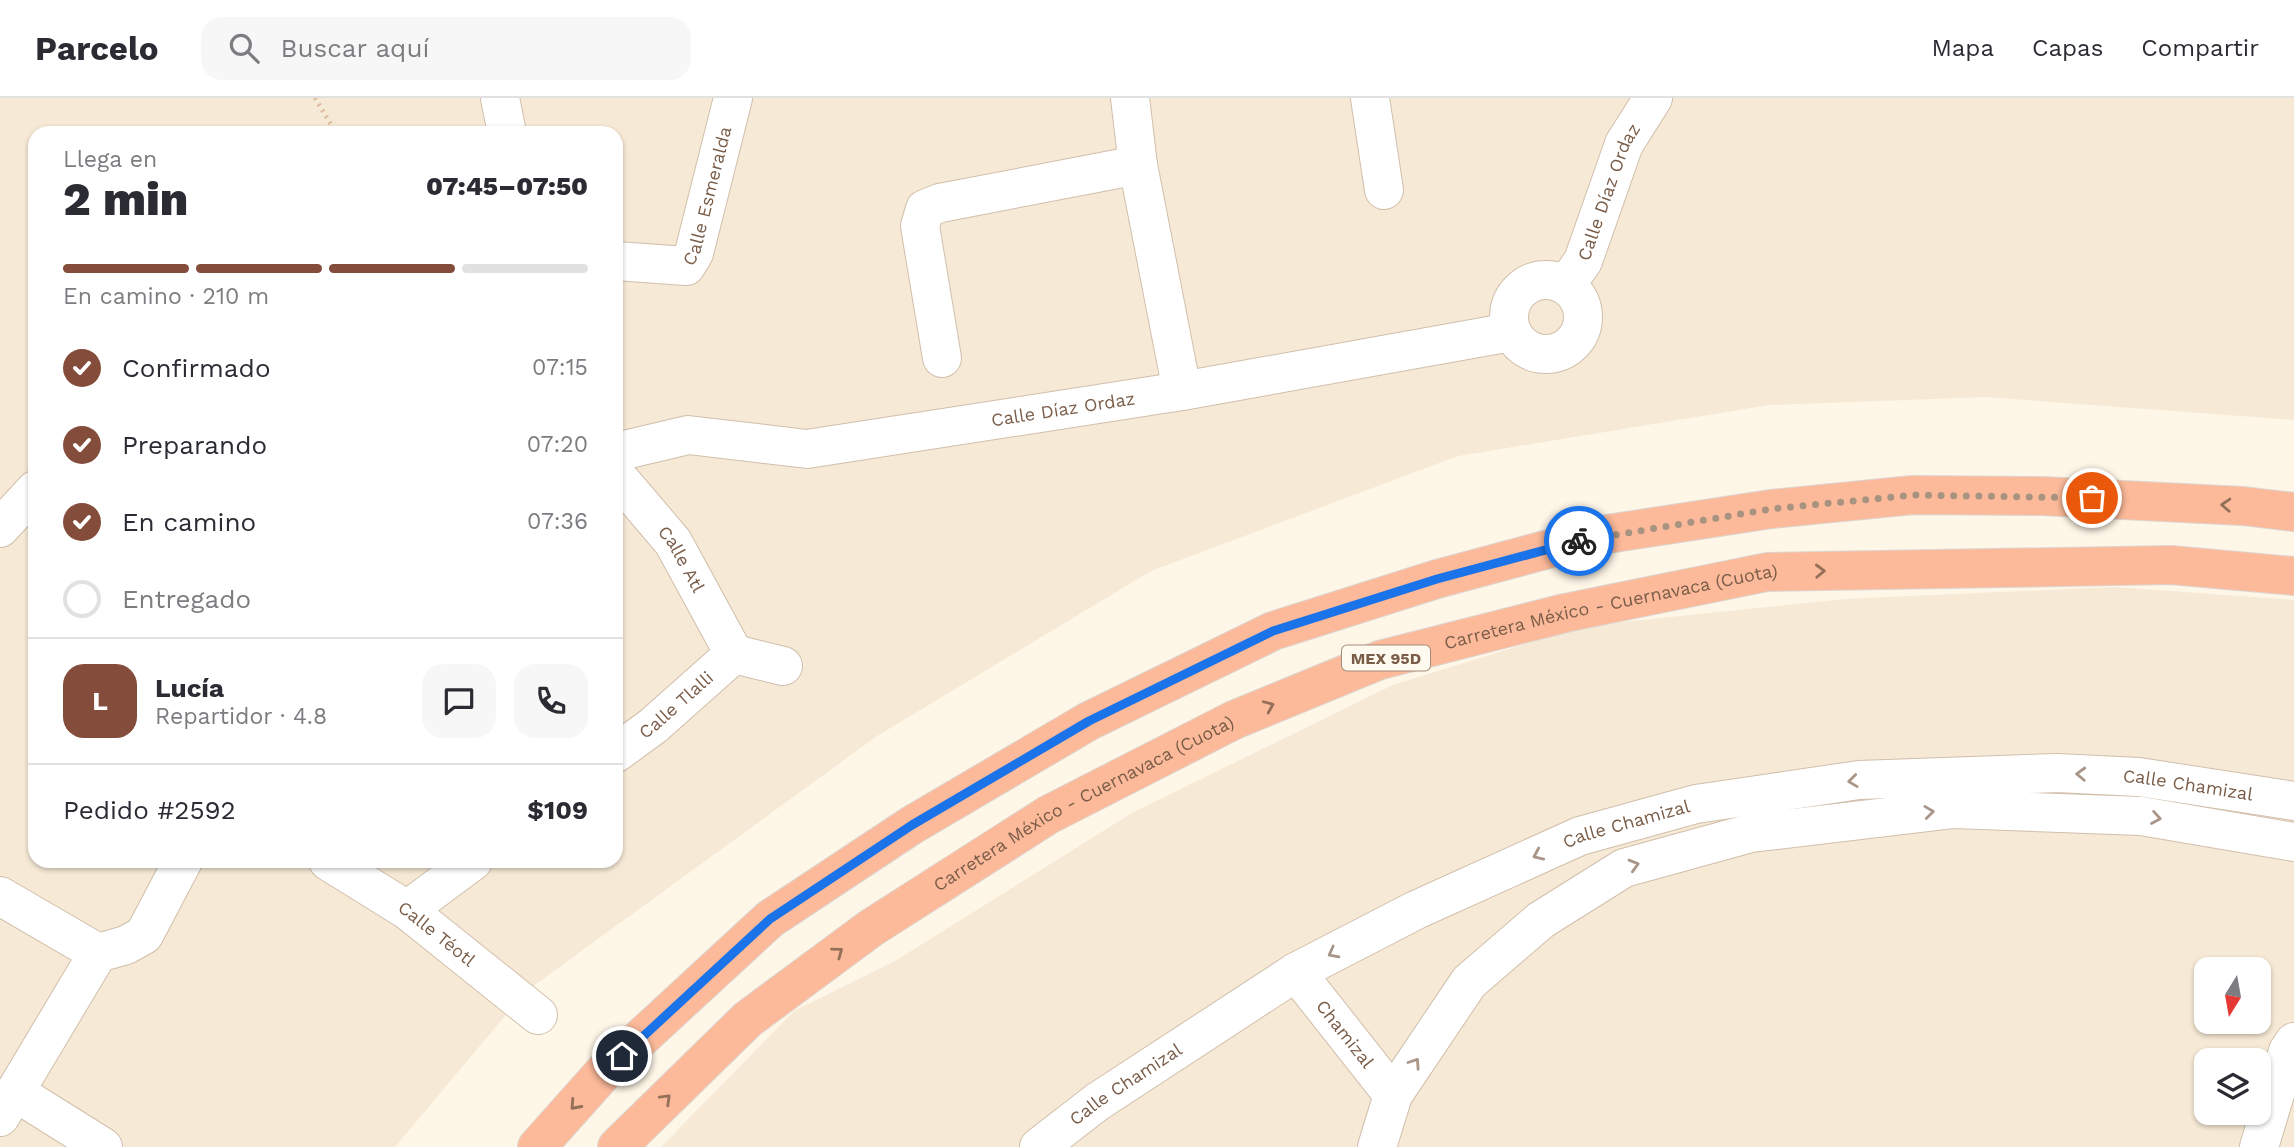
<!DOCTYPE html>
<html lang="es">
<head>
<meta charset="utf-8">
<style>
  :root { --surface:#fff; --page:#f7f7f7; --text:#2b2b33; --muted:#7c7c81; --line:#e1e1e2; --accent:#834c3b }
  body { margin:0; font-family:"Work Sans",sans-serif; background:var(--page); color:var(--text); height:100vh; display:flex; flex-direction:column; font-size:26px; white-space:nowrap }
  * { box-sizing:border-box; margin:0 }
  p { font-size:23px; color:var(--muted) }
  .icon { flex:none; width:38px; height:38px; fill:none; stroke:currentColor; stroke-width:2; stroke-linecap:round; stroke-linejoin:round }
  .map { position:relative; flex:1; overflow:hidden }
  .sheet { position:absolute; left:28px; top:28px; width:595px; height:742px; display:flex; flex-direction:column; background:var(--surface); border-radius:21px; box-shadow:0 2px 5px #0004 }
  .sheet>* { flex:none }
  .needle { width:46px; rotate:191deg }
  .fabs { position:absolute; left:2194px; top:859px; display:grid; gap:14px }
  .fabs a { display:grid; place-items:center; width:77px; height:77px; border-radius:14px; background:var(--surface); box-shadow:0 2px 5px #0004; font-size:35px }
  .pin { position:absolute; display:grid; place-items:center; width:60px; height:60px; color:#fff; margin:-30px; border:4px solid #fff; border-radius:50%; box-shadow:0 2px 7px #0007 }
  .courier { position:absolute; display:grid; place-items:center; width:70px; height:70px; margin:-35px; border:5px solid #1a73e8; border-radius:50%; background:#fff; color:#222; box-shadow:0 2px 9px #0007 }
  .overview em { font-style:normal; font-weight:800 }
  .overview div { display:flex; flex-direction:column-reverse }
  .overview { display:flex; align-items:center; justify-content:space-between; height:119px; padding:0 35px }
  h1 { font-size:46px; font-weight:800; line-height:52px }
  .bar { display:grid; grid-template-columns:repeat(4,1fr); gap:10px 7px; align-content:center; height:84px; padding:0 35px }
  .bar i { height:9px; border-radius:5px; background:var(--line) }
  .bar .current { background:var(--accent) }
  .bar p { grid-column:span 4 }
  .line { display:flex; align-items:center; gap:18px; padding:0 35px; border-top:2px solid var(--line) }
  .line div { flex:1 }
  .round { display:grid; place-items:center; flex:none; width:74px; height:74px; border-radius:21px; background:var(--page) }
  ol { padding:0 35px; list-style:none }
  li { display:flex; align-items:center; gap:21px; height:77px }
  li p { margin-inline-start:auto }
  li .icon { padding:7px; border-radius:50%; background:var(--accent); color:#fff; stroke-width:4 }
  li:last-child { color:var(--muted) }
  li i { width:38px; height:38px; border:4px solid var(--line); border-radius:50% }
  header { display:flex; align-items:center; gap:42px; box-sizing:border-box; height:98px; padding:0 35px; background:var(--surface); border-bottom:2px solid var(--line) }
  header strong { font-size:33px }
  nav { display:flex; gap:38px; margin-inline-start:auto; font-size:24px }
  .search { width:490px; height:63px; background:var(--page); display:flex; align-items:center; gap:18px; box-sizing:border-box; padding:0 24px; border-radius:21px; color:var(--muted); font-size:26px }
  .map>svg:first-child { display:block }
  .residential { fill:#f6e9d5; fill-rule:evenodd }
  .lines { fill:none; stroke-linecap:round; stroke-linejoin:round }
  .minor-casing { stroke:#d1bfab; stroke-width:40 }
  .tertiary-casing { stroke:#d1bfab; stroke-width:40 }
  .motorway-casing { stroke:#dcd5d0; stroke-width:40 }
  .path { stroke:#dbba9f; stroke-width:4.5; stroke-dasharray:2 5; stroke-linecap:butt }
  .minor { stroke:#fff; stroke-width:38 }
  .tertiary { stroke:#fff; stroke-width:38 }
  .motorway { stroke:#fcba9a; stroke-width:38 }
  .oneway { stroke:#947059 }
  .oneway2 { stroke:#a99689 }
  .done { stroke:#a89380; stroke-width:7; stroke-dasharray:0 12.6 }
  .route { stroke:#1a73e8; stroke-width:9 }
  .labels { text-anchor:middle; stroke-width:7; stroke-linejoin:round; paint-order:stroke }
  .shield { fill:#fffaef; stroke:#a28c7b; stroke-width:2 }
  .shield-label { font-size:16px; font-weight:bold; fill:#7a5d49 }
  .street-label { font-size:18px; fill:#7a5d49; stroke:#fffaef }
</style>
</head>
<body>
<header>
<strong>Parcelo</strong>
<div class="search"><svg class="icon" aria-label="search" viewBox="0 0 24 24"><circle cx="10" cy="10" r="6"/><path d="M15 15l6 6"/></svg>Buscar aquí</div>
<nav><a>Mapa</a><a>Capas</a><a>Compartir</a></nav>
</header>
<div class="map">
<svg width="2294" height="1049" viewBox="0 0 2294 1049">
  <rect width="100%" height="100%" fill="#fef6e7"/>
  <!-- residential -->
  <path class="residential" d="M 0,0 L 2294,0 L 2294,322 L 1986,299 L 1769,307 L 1458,358 L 1151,473 L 877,638 L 525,894 L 395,1049 L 0,1049 ZM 35,35 L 616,35 L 616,763 L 35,763 Z
    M 2115,489 L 2294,502 L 2294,1049 L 661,1049 L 794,913 L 895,863 L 1132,715 L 1393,587 L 1583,528 L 1845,501 ZM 2207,872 L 2259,872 L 2259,924 L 2207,924 ZM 2207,962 L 2259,962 L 2259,1015 L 2207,1015 Z"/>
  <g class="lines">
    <!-- minor casing -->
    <g class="minor-casing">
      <g id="minor">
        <path d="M 500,0 L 507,35"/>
        <path d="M 1130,0 L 1138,67 L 1182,293"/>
        <path d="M 1370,0 L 1384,92"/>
        <path id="s1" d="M 616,163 L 686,168 L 694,155 L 733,0"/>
        <circle cx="1546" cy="219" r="37"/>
        <path id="s2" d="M 1566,187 L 1583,163 L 1624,46 L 1653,0"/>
        <path d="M 942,260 L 920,128 L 925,111 L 940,105 L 1138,67"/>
        <path id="s3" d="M 616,354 L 688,337 L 807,351 L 1182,293 L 1511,234"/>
        <path id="s4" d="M 616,377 L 673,444 L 734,556"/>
        <path d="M 0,430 L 35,392"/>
        <path d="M 734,556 L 783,568"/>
        <path id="s5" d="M 616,655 L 653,628 L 734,556"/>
        <path id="s6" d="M 328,763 L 407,812 L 538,917"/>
        <path d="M 0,798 L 98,855"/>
        <path d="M 407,812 L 473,763"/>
        <path d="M 98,855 L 126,847 L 144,837 L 183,763"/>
        <path id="s7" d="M 1296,874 L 1393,997"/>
        <path d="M 15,994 L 103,1049"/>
        <path d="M 0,1019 L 98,855"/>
        <path id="s8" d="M 1039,1049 L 1097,1004 L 1296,874 L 1416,812 L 1580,738 L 1696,706 L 1859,682 L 2057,675 L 2139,679 L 2294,703"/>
        <path d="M 1377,1049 L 1393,997 L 1469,884 L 1541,822 L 1624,770 L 1751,735 L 1954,711 L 2141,718 L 2294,744"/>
      </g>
    </g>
    <!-- tertiary casing -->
    <g class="tertiary-casing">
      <path id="tertiary" d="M 2259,1049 L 2288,953 L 2294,944"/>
    </g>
    <!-- motorway casing -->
    <g class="motorway-casing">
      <g id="motorway">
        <path d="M 537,1049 L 603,975 L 770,821 L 912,727 L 1089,623 L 1273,533 L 1437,481 L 1601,437 L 1771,411 L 1913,397 L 2042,398 L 2243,408 L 2294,414"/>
        <path id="s9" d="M 617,1049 L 748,921 L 871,830 L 1048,717 L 1234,622 L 1380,562 L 1565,515 L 1767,474 L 2171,467 L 2294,478"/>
      </g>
    </g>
    <!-- path -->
    <path class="path" d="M 315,0 L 336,35"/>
    <!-- minor -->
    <use href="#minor" class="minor"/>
    <!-- tertiary -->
    <use href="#tertiary" class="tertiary"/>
    <!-- motorway -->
    <use href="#motorway" class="motorway"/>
  </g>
  <!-- one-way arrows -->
  <defs><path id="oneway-chevron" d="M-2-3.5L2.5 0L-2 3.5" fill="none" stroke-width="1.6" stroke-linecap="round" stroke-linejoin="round" transform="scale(1.75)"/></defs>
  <g class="oneway">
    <use href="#oneway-chevron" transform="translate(2226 407) rotate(-177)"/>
    <use href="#oneway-chevron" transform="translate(1820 473) rotate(-2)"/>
    <use href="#oneway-chevron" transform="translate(1269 608) rotate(-23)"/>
    <use href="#oneway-chevron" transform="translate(838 854) rotate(-37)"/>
    <use href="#oneway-chevron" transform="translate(666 1001) rotate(-44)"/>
    <use href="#oneway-chevron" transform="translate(575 1007) rotate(132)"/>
  </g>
  <g class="oneway2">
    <use href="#oneway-chevron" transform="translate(2081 676) rotate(-178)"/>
    <use href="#oneway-chevron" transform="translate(1853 683) rotate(173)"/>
    <use href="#oneway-chevron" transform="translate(1929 714) rotate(-7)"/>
    <use href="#oneway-chevron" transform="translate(2156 720) rotate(10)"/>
    <use href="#oneway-chevron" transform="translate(1538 757) rotate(156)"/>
    <use href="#oneway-chevron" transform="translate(1634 767) rotate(-16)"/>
    <use href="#oneway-chevron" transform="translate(1333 855) rotate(152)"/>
    <use href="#oneway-chevron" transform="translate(1415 965) rotate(-56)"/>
  </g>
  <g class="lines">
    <!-- done -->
    <path class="done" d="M 1579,443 L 1771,411 L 1913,397 L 2092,400"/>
    <!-- route -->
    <path class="route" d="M 622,958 L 770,821 L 912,727 L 1089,623 L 1273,533 L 1437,481 L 1579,443"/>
  </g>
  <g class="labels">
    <!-- shield labels -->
    <rect class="shield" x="1342" y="547.5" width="88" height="25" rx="5"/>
    <g class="shield-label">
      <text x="1386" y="566">MEX 95D</text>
    </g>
    <!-- street labels -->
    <g class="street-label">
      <text dy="6" stroke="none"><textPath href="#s1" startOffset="144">Calle Esmeralda</textPath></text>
      <text dy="6" stroke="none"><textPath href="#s2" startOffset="103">Calle Díaz Ordaz</textPath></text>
      <text dy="6" stroke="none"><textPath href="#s3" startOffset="453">Calle Díaz Ordaz</textPath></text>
      <text dy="6" stroke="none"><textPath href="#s4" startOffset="107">Calle Atl</textPath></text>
      <text dy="6" stroke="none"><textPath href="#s9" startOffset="1150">Carretera México - Cuernavaca (Cuota)</textPath></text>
      <text dy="6" stroke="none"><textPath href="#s5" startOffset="77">Calle Tlalli</textPath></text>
      <text dy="6" stroke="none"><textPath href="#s8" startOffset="1241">Calle Chamizal</textPath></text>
      <text dy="6" stroke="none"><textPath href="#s9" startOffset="583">Carretera México - Cuernavaca (Cuota)</textPath></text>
      <text dy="6" stroke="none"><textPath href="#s8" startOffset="674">Calle Chamizal</textPath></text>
      <text dy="6" stroke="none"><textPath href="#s6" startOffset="131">Calle Téotl</textPath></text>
      <text dy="6" stroke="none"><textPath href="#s7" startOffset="79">Chamizal</textPath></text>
      <text dy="6" stroke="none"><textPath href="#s8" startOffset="107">Calle Chamizal</textPath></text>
    </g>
  </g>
</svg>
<div class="fabs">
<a><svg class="needle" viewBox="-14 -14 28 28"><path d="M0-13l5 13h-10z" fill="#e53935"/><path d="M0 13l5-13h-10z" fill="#7c7c81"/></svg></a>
<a><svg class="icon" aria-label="layers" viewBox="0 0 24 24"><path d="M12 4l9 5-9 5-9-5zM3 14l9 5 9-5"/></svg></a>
</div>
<div class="pin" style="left:2092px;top:400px;background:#ea580c"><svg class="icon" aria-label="bag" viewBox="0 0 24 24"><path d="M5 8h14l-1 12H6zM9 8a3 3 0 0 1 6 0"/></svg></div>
<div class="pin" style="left:622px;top:958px;background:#1f2937"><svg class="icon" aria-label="home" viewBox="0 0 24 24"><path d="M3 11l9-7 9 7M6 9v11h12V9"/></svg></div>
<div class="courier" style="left:1579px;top:443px"><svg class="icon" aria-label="bike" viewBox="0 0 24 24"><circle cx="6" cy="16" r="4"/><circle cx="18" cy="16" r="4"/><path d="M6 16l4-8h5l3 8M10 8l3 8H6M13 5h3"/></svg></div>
<section class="sheet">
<div class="overview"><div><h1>2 min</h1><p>Llega en</p></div><em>07:45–07:50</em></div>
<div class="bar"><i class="current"></i><i class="current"></i><i class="current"></i><i></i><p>En camino · 210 m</p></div>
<ol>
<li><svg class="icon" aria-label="check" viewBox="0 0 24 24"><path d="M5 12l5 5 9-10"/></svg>Confirmado<p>07:15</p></li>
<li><svg class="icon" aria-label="check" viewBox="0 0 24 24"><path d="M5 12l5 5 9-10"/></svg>Preparando<p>07:20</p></li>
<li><svg class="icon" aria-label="check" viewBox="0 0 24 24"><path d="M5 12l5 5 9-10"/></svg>En camino<p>07:36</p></li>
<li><i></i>Entregado</li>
</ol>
<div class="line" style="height:126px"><b class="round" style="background:var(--accent);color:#fff">L</b><div><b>Lucía</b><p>Repartidor · 4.8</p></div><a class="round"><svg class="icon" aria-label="chat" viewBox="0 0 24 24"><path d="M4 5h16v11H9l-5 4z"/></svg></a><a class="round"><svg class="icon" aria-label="phone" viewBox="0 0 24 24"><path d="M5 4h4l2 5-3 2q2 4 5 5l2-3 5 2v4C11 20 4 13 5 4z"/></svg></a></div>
<div class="line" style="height:91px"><div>Pedido #2592</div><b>$109</b></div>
</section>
</div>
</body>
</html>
